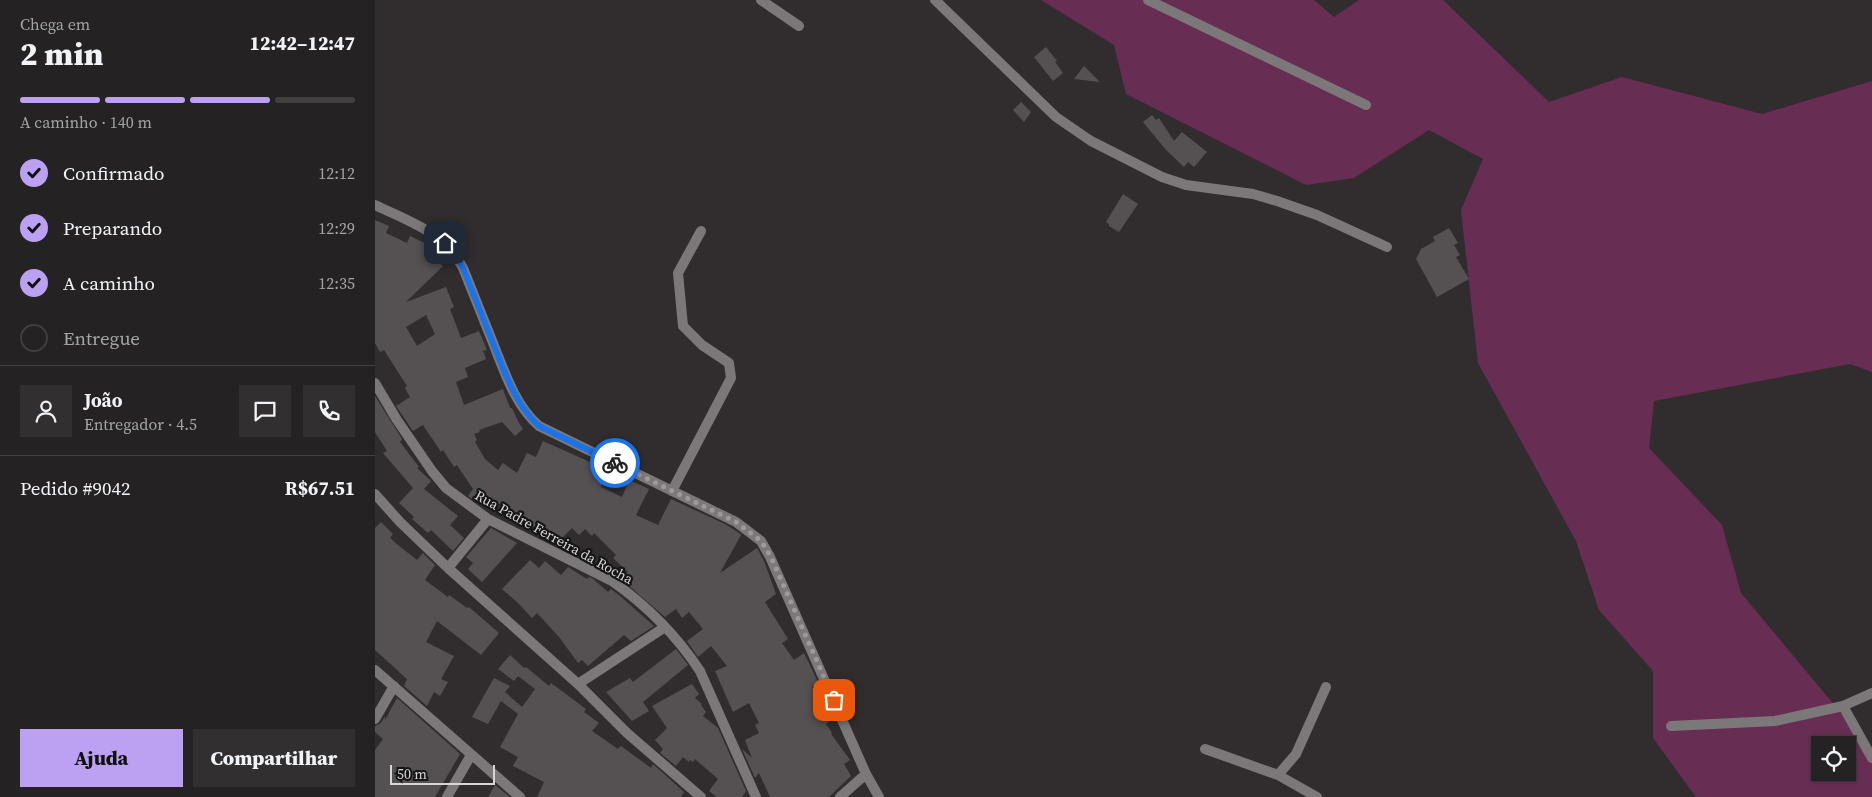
<!DOCTYPE html>
<html lang="pt">
<head>
<meta charset="utf-8">
<style>
  :root { --surface:#252223; --page:#312f30; --text:#f1f3f6; --muted:#a3a4a6; --line:#423f41; --accent:#bca0f2 }
  body { margin:0; font-family:"Source Serif 4",serif; background:var(--page); color:var(--text); height:100vh; display:flex; flex-direction:column; font-size:19px; white-space:nowrap }
  * { box-sizing:border-box; margin:0 }
  p { font-size:16px; color:var(--muted) }
  .icon { flex:none; width:28px; height:28px; fill:none; stroke:currentColor; stroke-width:2; stroke-linecap:round; stroke-linejoin:round }
  .map { position:relative; flex:1; overflow:hidden }
  .details { display:flex; flex-direction:column; background:var(--surface); width:375px }
  .details>* { flex:none }
  .tools { position:absolute; left:1436px; top:736px; display:grid; gap:10px }
  .tools a { display:grid; place-items:center; width:45px; height:45px; border-radius:0px; background:var(--surface); box-shadow:0 1px 4px #0004,0 0 0 1px var(--line); font-size:25px }
  .scale { position:absolute; left:15px; bottom:12px; width:105px; box-sizing:border-box; padding-left:5px; border:2px solid #d7d5d6; border-top:0; font-size:14px; line-height:18px; white-space:nowrap; color:#d7d5d6; -webkit-text-stroke:4px #171617; paint-order:stroke }
  .pin { position:absolute; display:grid; place-items:center; width:42px; height:42px; color:#fff; margin:-21px; border-radius:10px; box-shadow:0 2px 8px #0006 }
  .courier { position:absolute; display:grid; place-items:center; width:50px; height:50px; margin:-25px; border:4px solid #1a73e8; border-radius:50%; background:#fff; color:#222; box-shadow:0 1px 6px #0007 }
  .overview em { font-style:normal; font-weight:800 }
  .overview div { display:flex; flex-direction:column-reverse }
  .overview { display:flex; align-items:center; justify-content:space-between; height:85px; padding:0 20px }
  h1 { font-size:32px; font-weight:800; line-height:38px }
  .bar { display:grid; grid-template-columns:repeat(4,1fr); gap:8px 5px; align-content:center; height:60px; padding:0 20px }
  .bar i { height:6px; border-radius:4px; background:var(--line) }
  .bar .active { background:var(--accent) }
  .bar p { grid-column:span 4 }
  .line { display:flex; align-items:center; gap:12px; padding:0 20px; border-top:1px solid var(--line) }
  .line div { flex:1 }
  .round { display:grid; place-items:center; flex:none; width:52px; height:52px; border-radius:0px; background:var(--page) }
  ol { padding:0 20px; list-style:none }
  li { display:flex; align-items:center; gap:15px; height:55px }
  li p { margin-inline-start:auto }
  li .icon { padding:5px; border-radius:50%; background:var(--accent); color:#111; stroke-width:4 }
  li:last-child { color:var(--muted) }
  li i { width:28px; height:28px; border:2px solid var(--line); border-radius:50% }
  .action { display:flex; gap:10px; margin-top:auto; padding:10px 20px }
  .action a { flex:1; height:58px; border-radius:0px; background:var(--accent); color:#111; font-size:20px; font-weight:800; line-height:58px; text-align:center }
  .action a+a { background:var(--page); color:var(--text) }
  main { display:flex; flex:1; min-height:0 }
  .map>svg:first-child { display:block }
  .green { fill:#682d52; fill-rule:evenodd }
  .building { fill:#555153; fill-rule:evenodd }
  .lines { fill:none; stroke-linecap:round; stroke-linejoin:round }
  .minor { stroke:#7c787a; stroke-width:10 }
  .done { stroke:#9d9a9c; stroke-width:5; stroke-dasharray:0 9 }
  .route { stroke:#1a73e8; stroke-width:6 }
  .labels { text-anchor:middle; stroke-width:4.5; stroke-linejoin:round; paint-order:stroke }
  .street-label { font-size:14px; fill:#d7d5d6; stroke:#171617 }
</style>
</head>
<body>
<main>
<section class="details">
<div class="overview"><div><h1>2 min</h1><p>Chega em</p></div><em>12:42–12:47</em></div>
<div class="bar"><i class="active"></i><i class="active"></i><i class="active"></i><i></i><p>A caminho · 140 m</p></div>
<ol>
<li><svg class="icon" aria-label="check" viewBox="0 0 24 24"><path d="M5 12l5 5 9-10"/></svg>Confirmado<p>12:12</p></li>
<li><svg class="icon" aria-label="check" viewBox="0 0 24 24"><path d="M5 12l5 5 9-10"/></svg>Preparando<p>12:29</p></li>
<li><svg class="icon" aria-label="check" viewBox="0 0 24 24"><path d="M5 12l5 5 9-10"/></svg>A caminho<p>12:35</p></li>
<li><i></i>Entregue</li>
</ol>
<div class="line" style="height:90px"><a class="round"><svg class="icon" aria-label="person" viewBox="0 0 24 24"><circle cx="12" cy="8" r="4"/><path d="M4 21q1-7 8-7t8 7"/></svg></a><div><b>João</b><p>Entregador · 4.5</p></div><a class="round"><svg class="icon" aria-label="chat" viewBox="0 0 24 24"><path d="M4 5h16v11H9l-5 4z"/></svg></a><a class="round"><svg class="icon" aria-label="phone" viewBox="0 0 24 24"><path d="M5 4h4l2 5-3 2q2 4 5 5l2-3 5 2v4C11 20 4 13 5 4z"/></svg></a></div>
<div class="line" style="height:65px"><div>Pedido #9042</div><b>R$67.51</b></div>
<div class="action"><a>Ajuda</a><a>Compartilhar</a></div>
</section>
<div class="map">
<svg width="1497" height="797" viewBox="0 0 1497 797">
  <rect width="100%" height="100%" fill="#312d2f"/>
  <!-- green -->
  <path class="green" d="M 666,0 L 939,0 L 959,17 L 984,0 L 1068,0 L 1174,102 L 1247,77 L 1387,114 L 1497,81 L 1497,372 L 1475,364 L 1279,401 L 1274,448 L 1347,525 L 1366,593 L 1496,749 L 1497,748 L 1497,797 L 1321,797 L 1278,738 L 1278,671 L 1224,610 L 1201,541 L 1103,363 L 1086,210 L 1108,159 L 1054,130 L 979,178 L 931,185 L 751,94 L 739,45 ZM 1445,745 L 1472,745 L 1472,772 L 1445,772 Z"/>
  <!-- building -->
  <path class="building" d="M 671,47 L 682,61 L 680,62 L 688,73 L 678,81 L 659,57 Z
    M 709,66 L 725,82 L 699,79 Z
    M 646,102 L 656,112 L 649,122 L 638,110 Z
    M 777,115 L 781,120 L 784,118 L 799,141 L 807,132 L 832,152 L 819,167 L 813,162 L 809,167 L 791,150 L 768,122 Z
    M 748,194 L 763,204 L 744,232 L 734,226 L 734,224 L 731,222 Z
    M 0,220 L 14,226 L 11,233 L 32,243 L 35,236 L 54,245 L 62,250 L 59,256 L 68,266 L 31,302 L 71,287 L 79,307 L 75,309 L 86,338 L 104,331 L 112,350 L 108,351 L 111,359 L 90,368 L 93,377 L 81,382 L 89,405 L 128,389 L 135,408 L 137,408 L 144,423 L 148,429 L 140,436 L 127,422 L 104,430 L 105,432 L 99,434 L 102,440 L 100,442 L 110,459 L 123,470 L 128,463 L 142,473 L 152,453 L 161,457 L 168,441 L 226,467 L 222,475 L 230,478 L 226,487 L 247,497 L 254,480 L 274,489 L 261,515 L 283,525 L 296,499 L 350,524 L 364,533 L 366,535 L 345,573 L 382,548 L 389,561 L 401,594 L 390,602 L 413,639 L 407,643 L 419,660 L 429,653 L 443,682 L 437,687 L 454,722 L 451,724 L 457,733 L 456,734 L 475,760 L 469,764 L 476,776 L 454,797 L 395,797 L 384,773 L 380,778 L 367,749 L 377,758 L 370,740 L 384,733 L 380,725 L 384,723 L 374,703 L 358,712 L 340,671 L 352,666 L 336,646 L 323,657 L 312,641 L 328,629 L 314,612 L 307,618 L 301,609 L 290,617 L 246,579 L 253,572 L 238,558 L 241,555 L 219,533 L 217,536 L 210,529 L 204,535 L 197,528 L 183,542 L 117,499 L 111,505 L 103,500 L 101,502 L 93,496 L 98,489 L 82,465 L 79,467 L 68,450 L 66,452 L 48,425 L 38,431 L 21,406 L 35,397 L 30,388 L 32,386 L 9,350 L 5,352 L 0,343 ZM 51,315 L 60,334 L 42,346 L 31,327 Z
    M 1074,228 L 1083,243 L 1079,245 L 1085,255 L 1081,257 L 1094,279 L 1062,297 L 1041,259 L 1046,249 L 1060,241 L 1058,237 Z
    M 0,396 L 27,439 L 25,442 L 44,467 L 42,468 L 56,481 L 49,489 L 83,516 L 75,525 L 89,538 L 78,551 L 56,530 L 53,533 L 37,519 L 39,517 L 24,503 L 38,488 L 8,453 L 12,451 L 0,432 Z
    M 6,522 L 18,534 L 15,538 L 23,545 L 42,560 L 48,553 L 60,565 L 50,580 L 73,597 L 74,595 L 92,608 L 94,607 L 124,633 L 106,655 L 62,621 L 51,642 L 79,656 L 66,679 L 73,682 L 65,696 L 59,692 L 52,706 L 29,686 L 32,679 L 0,650 L 0,528 Z
    M 116,528 L 142,543 L 107,582 L 93,569 L 98,563 L 91,557 Z
    M 155,560 L 164,568 L 170,561 L 186,575 L 193,567 L 212,579 L 214,577 L 217,578 L 233,592 L 236,589 L 245,596 L 279,626 L 256,641 L 249,635 L 213,666 L 207,660 L 203,663 L 184,637 L 162,613 L 157,618 L 142,602 L 127,589 Z
    M 301,649 L 313,665 L 268,702 L 274,711 L 257,721 L 231,692 L 255,678 L 258,682 Z
    M 135,655 L 149,668 L 151,667 L 174,686 L 176,683 L 211,709 L 209,712 L 224,723 L 217,731 L 243,749 L 246,746 L 276,768 L 278,764 L 309,792 L 306,797 L 162,797 L 169,782 L 138,766 L 143,757 L 125,747 L 143,714 L 126,701 L 113,724 L 97,717 L 119,678 L 135,686 L 130,692 L 147,707 L 160,689 L 143,676 L 139,681 L 123,669 Z
    M 317,684 L 324,694 L 320,698 L 327,704 L 326,705 L 331,712 L 328,716 L 343,728 L 371,791 L 367,797 L 342,797 L 334,791 L 343,779 L 320,759 L 318,762 L 315,760 L 314,762 L 308,757 L 301,766 L 285,753 L 288,749 L 280,740 L 292,728 L 277,706 Z
    M 22,698 L 85,754 L 60,797 L 0,797 L 0,750 L 8,739 L 0,732 L 0,726 L 6,723 L 10,716 L 10,720 Z
    M 120,785 L 135,797 L 113,797 Z"/>
  <g class="lines">
    <!-- minor -->
    <path class="minor" d="M 386,0 L 424,26
      M 560,0 L 681,117 L 716,141 L 787,177 L 811,185 L 878,194 L 902,201 L 942,215 L 1012,247
      M 773,0 L 991,105
      M 0,205 C 35,222 69,232 88,268 C 98,293 108,318 118,343 C 130,373 140,405 164,426 L 361,522 L 386,541 L 395,557 L 491,774 L 504,797
      M 0,383 L 22,420 L 57,471 L 71,488 L 113,519 L 237,581 C 271,605 302,636 325,671 L 381,797
      M 297,491 L 356,378 L 354,363 L 327,345 L 308,326 L 303,273 L 326,231
      M 0,494 L 25,522 L 73,568 L 203,684 L 252,733 L 326,797
      M 73,568 L 113,519
      M 0,670 L 145,797
      M 203,684 L 290,627
      M 1468,706 L 1497,758
      M 0,719 L 19,686
      M 1296,726 L 1400,721 L 1468,706 L 1497,693
      M 830,749 L 903,775 L 921,754 L 951,687
      M 903,775 L 942,797
      M 72,797 L 96,755
      M 465,797 L 491,774"/>
  </g>
  <g class="lines">
    <!-- done -->
    <path class="done" d="M 240,463 L 361,522 L 386,541 L 396,557 L 459,700"/>
    <!-- route -->
    <path class="route" d="M 70,243 L 80,253 L 88,268 C 98,293 108,318 118,343 C 130,373 140,404 164,426 L 240,463"/>
  </g>
  <g class="labels">
    <!-- street labels -->
    <g class="street-label">
      <text transform="translate(179 537) rotate(29)" y="5">Rua Padre Ferreira da Rocha</text>
    </g>
  </g>
</svg>
<div class="tools">
<a><svg class="icon" aria-label="locate" viewBox="0 0 24 24"><circle cx="12" cy="12" r="6"/><path d="M12 2v4M12 18v4M2 12h4M18 12h4"/></svg></a>
</div>
<div class="scale">50 m</div>
<div class="pin" style="left:459px;top:700px;background:#ea580c"><svg class="icon" aria-label="bag" viewBox="0 0 24 24"><path d="M5 8h14l-1 12H6zM9 8a3 3 0 0 1 6 0"/></svg></div>
<div class="pin" style="left:70px;top:243px;background:#1f2937"><svg class="icon" aria-label="home" viewBox="0 0 24 24"><path d="M3 11l9-7 9 7M6 9v11h12V9"/></svg></div>
<div class="courier" style="left:240px;top:463px"><svg class="icon" aria-label="bike" viewBox="0 0 24 24"><circle cx="6" cy="16" r="4"/><circle cx="18" cy="16" r="4"/><path d="M6 16l4-8h5l3 8M10 8l3 8H6M13 5h3"/></svg></div>
</div>
</main>
</body>
</html>
